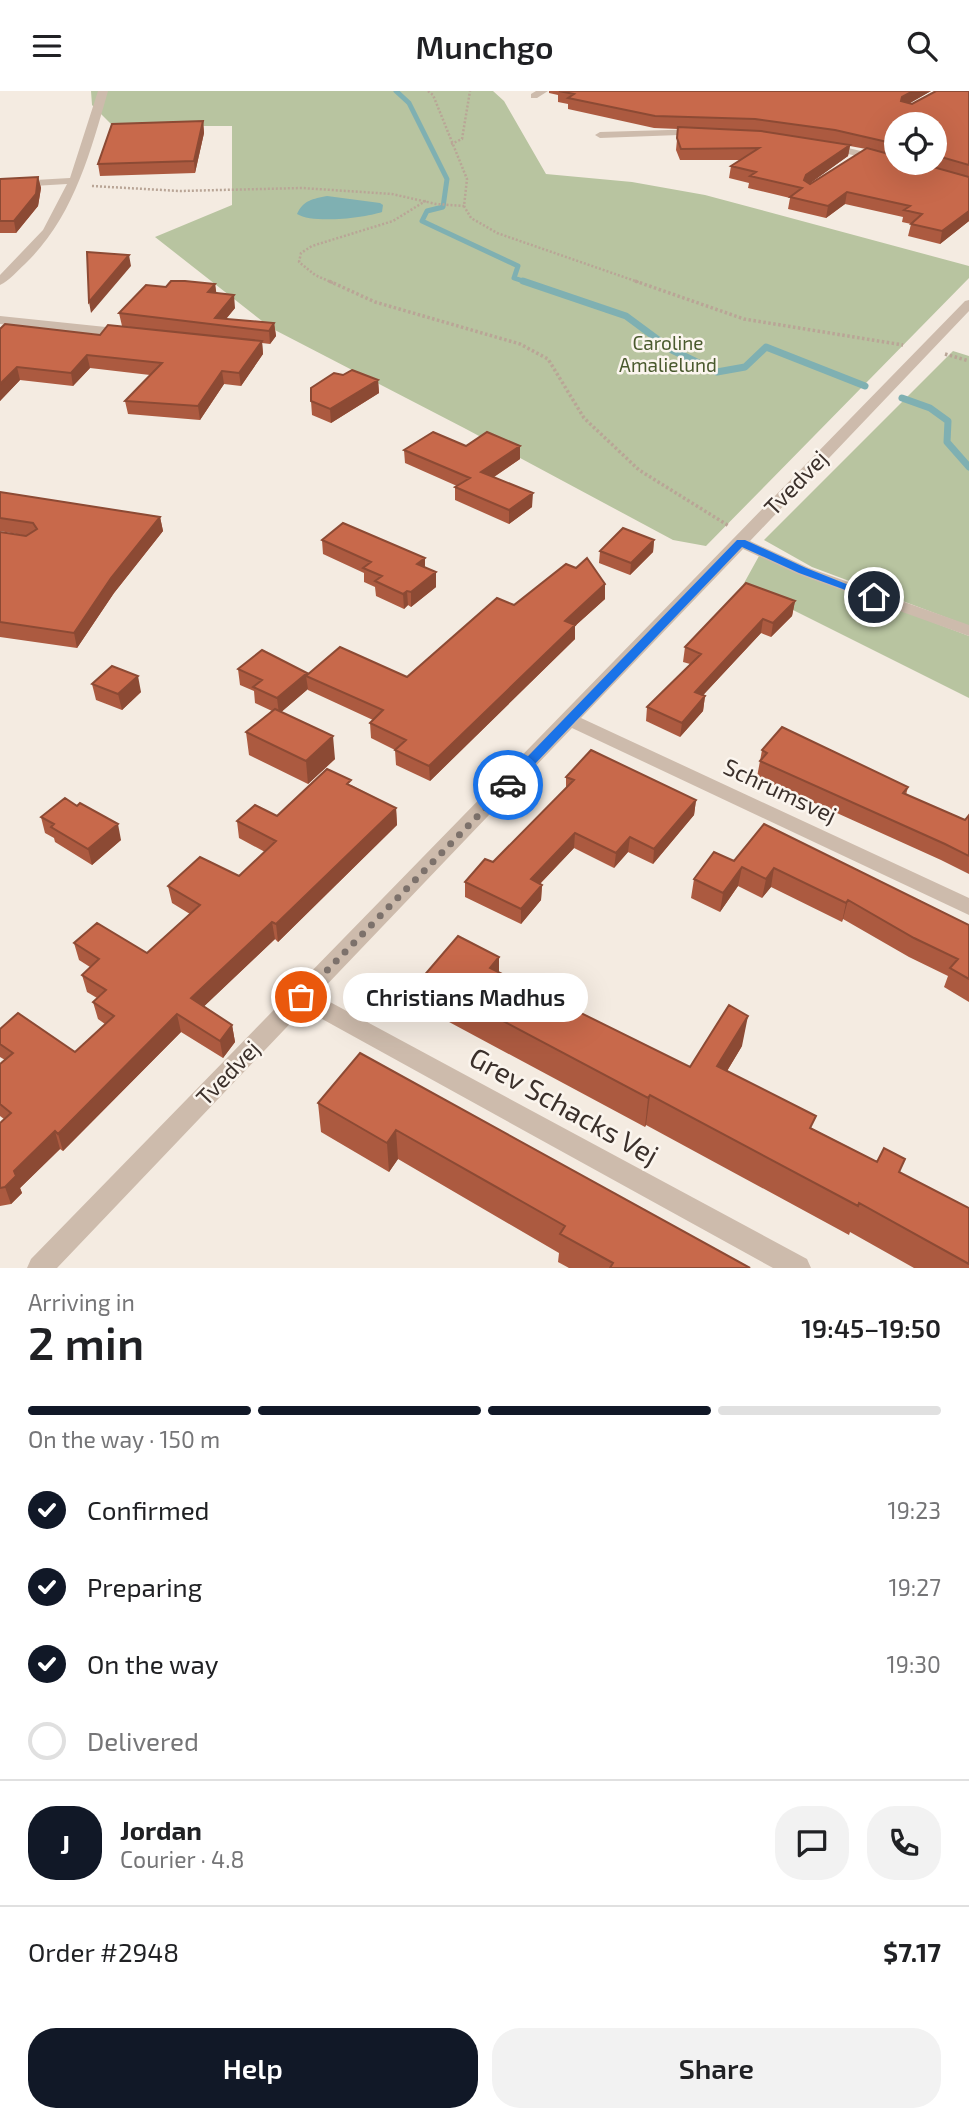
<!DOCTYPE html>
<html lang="en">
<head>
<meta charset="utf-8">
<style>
  :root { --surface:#fff; --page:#f2f2f2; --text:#202124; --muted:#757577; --line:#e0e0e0; --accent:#111827 }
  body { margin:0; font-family:"Exo 2",sans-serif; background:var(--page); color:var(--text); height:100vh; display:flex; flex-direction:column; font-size:26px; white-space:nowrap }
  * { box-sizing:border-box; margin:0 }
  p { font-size:23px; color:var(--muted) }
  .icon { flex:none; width:38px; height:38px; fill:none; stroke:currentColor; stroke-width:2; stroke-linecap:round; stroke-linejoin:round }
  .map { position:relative; height:1177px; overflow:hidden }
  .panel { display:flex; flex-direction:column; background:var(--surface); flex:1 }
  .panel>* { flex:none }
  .controls { position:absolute; left:884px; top:21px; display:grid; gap:14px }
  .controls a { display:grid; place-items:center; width:63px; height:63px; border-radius:50%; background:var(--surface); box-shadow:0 7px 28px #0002; font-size:35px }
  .pin { position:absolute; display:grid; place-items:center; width:60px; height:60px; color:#fff; margin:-30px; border:4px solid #fff; border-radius:50%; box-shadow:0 2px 7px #0007 }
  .courier { position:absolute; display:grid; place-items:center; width:70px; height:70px; margin:-35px; border:5px solid #1a73e8; border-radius:50%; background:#fff; color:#222; box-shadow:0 2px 9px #0007 }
  .bubble { position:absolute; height:49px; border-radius:24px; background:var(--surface); box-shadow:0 7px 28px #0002; font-size:23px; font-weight:600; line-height:49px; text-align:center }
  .overview em { font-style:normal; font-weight:600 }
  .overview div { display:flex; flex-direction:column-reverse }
  .overview { display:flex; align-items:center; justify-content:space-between; height:119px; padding:0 28px }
  h1 { font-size:46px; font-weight:600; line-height:52px }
  .bar { display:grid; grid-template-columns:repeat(4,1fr); gap:10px 7px; align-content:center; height:84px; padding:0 28px }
  .bar i { height:9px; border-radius:5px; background:var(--line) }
  .bar .on { background:var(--accent) }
  .bar p { grid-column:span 4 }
  .line { display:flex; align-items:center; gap:18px; padding:0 28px; border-top:2px solid var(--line) }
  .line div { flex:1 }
  .round { display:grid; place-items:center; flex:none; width:74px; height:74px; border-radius:28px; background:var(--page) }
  ol { padding:0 28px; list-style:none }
  li { display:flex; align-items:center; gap:21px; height:77px }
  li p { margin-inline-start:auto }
  li .icon { padding:7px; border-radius:50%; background:var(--accent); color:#fff; stroke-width:4 }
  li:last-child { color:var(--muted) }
  li i { width:38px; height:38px; border:4px solid var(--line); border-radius:50% }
  .button { display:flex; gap:14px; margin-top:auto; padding:14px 28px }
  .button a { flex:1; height:80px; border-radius:28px; background:var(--accent); color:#fff; font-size:28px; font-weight:600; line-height:80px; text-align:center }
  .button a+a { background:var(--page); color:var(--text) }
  header { display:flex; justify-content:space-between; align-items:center; height:91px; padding:0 28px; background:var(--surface); font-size:32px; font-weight:600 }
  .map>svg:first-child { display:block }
  .green { fill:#b8c4a0 }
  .water { fill:#7fb0b2 }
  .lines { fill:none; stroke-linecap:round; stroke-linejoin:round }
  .stream-far1 { stroke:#7fb0b2; stroke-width:5 }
  .stream { stroke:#7fb0b2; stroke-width:7 }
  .path-far1 { stroke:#b9a596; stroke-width:2.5; stroke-dasharray:2 2; stroke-linecap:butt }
  .path { stroke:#b9a596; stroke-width:3.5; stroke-dasharray:2.5 2.5; stroke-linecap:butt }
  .minor { fill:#cdbbac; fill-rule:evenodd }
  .wall { fill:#ac5a40; fill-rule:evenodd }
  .shaded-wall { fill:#8c4a34 }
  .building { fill:#c8694b; stroke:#8c4a34; stroke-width:2 }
  .route { fill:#1a73e8 }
  .done { stroke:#7c716b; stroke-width:7; stroke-dasharray:0 12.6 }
  .labels { text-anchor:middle; stroke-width:5; stroke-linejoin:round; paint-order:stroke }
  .far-park-label { font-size:19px; fill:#4a5a2e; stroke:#fbf5ee }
  .street-label { font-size:23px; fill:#3b302b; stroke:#fbf5ee }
  .near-street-label { font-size:28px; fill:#3b302b; stroke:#fbf5ee }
</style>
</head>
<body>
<header><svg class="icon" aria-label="menu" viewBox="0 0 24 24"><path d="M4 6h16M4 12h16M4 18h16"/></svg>Munchgo<svg class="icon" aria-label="search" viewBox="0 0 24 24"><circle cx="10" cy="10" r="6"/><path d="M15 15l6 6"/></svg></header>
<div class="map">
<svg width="969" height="1177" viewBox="0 0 969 1177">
  <rect width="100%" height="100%" fill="#f4ebe1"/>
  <!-- green -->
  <path class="green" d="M 91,0 L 493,0 L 504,10 L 546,83 L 632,91 L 705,104 L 969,175 L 969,187 L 706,455 L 673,449 L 466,338 L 271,237 L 155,146 L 232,114 L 232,35 L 113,35 L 92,14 Z
    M 953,260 L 969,265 L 969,535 L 812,476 L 764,449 Z
    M 759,465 L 969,545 L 969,607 L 743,494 Z"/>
  <!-- water -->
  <path class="water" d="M 327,105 L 380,112 L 383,114 L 382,121 C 364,127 313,133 297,123 C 303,109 313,108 327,105 Z"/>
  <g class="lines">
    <!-- stream-far1 -->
    <path class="stream-far1" d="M 396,0 L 409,12 L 447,88 L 443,116 L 427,120 L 422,130 L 518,175 L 514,187 L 529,192"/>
    <!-- stream -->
    <path class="stream" d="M 523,190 L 626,225 L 672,259 L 717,281 L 745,276 L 766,256 L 865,295
      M 902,307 L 930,317 L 948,330 L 947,351 L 969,376"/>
    <!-- path-far1 -->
    <path class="path-far1" d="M 428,0 L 433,4 L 467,88 L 464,115 L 471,127 L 497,142 L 641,192
      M 451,53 L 462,48 L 470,0
      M 92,95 L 180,100 L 302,97 L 392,103 L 436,113 L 464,115
      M 333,192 L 315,184 L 299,171 L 301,162 L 312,155 L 393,130 L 427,109"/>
    <!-- path -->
    <path class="path" d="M 329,190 L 375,211 L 520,253 L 548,268 L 584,327 L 639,379 L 729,435
      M 635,190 L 744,228 L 903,254
      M 945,263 L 969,270"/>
    <!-- minor -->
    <path class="minor" d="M 98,0 L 108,0 C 90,63 73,127 25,173 C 17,180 9,190 0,194 L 0,184 L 43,139 L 67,93 L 0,97 L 0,91 L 70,87 Z
      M 536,0 L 548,0 L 537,7 L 531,7 L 531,3 Z
      M 702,38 L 705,39 L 705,43 L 600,47 L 595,44 L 600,41 Z
      M 827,52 L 886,66 L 887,68 L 882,71 L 823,57 L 822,55 Z
      M 969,209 L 969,220 L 750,450 L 809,477 L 969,534 L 969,545 L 797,483 L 743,458 L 581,627 L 969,807 L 969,824 L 572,637 L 317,904 L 807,1168 L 811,1177 L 773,1177 L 304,918 L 57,1177 L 27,1177 L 31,1168 L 965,210 Z
      M 0,225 L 125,238 L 131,242 L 125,246 L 0,233 Z"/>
  </g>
  <!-- wall -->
  <path class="wall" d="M 549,0 L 931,0 L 909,12 L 912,13 L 969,0 L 969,130 L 940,153 L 908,145 L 911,133 L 902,131 L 903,126 L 845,113 L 826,127 L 788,118 L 790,107 L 748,97 L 749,92 L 729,87 L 731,75 L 741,69 L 680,69 L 676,59 L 678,38 L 654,37 L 568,18 L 568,13 L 558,11 L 558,4 L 549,2 ZM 896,33 L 934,33 L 934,72 L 896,72 ZM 850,55 L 866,58 L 810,93 L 810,92 L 848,65 Z
    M 203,30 L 204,42 L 195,82 L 100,85 L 98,73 Z
    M 38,86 L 41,97 L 38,115 L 16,142 L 0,142 L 0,88 Z
    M 215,193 L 216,202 L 235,217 L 226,228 L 274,232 L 276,245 L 270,253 L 262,252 L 263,263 L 241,295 L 224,293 L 200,329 L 128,323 L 125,310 L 150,284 L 90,277 L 73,295 L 20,289 L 0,310 L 0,238 L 100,244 L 162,240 L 122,235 L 119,222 L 166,196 Z
    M 378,289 L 379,302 L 331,332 L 312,324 L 311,310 Z
    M 404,359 L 520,368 L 494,386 L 532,416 L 509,433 L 455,409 L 455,396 L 457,395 L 405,372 Z
    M 0,401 L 160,426 L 163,440 L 114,502 L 77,557 L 0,546 L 0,441 L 27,445 L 0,440 Z
    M 322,449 L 425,477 L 436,496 L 411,516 L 408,514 L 404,518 L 376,505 L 375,496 L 364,491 L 364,482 L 323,463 Z
    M 654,449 L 653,461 L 630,484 L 599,472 L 600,460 Z
    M 605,508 L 575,535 L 575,548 L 430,690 L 396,674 L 395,659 L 371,647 L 370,632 L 373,629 L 308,599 L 308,598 L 281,621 L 335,668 L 308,693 L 249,664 L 246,641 L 272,620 L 255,612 L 254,600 L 240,594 L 238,578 L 307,582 L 308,584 L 407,586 L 514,514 Z
    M 795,510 L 792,525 L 771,546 L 761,542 L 703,604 L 705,605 L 703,620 L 680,646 L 646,630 L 647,616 L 690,573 L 683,571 L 685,556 Z
    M 92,593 L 141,601 L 122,619 L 96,609 Z
    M 762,659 L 908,696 L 906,704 L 965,729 L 969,724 L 969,783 L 941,769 L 757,686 Z
    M 566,686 L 696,709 L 694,724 L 653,773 L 628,761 L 614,777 L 574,757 L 540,793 L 542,794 L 541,809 L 521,833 L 465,806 L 465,791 L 493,771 L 566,697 Z
    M 351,694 L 396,717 L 397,734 L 278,851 L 275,848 L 204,915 L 232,934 L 235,951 L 223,967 L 181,941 L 63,1060 L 60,1058 L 20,1097 L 22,1102 L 11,1113 L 0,1115 L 0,1032 L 4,1028 L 0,1025 L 0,973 L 5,969 L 0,966 L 0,938 L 75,961 L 105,933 L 98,928 L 93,911 L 97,907 L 87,901 L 82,884 L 90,876 L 79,869 L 74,852 L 147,862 L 190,823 L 172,812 L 168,795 L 239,785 L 265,761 L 239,747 L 237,730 L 277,725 Z
    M 77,715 L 121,749 L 92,774 L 55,751 L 54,747 L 45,742 L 41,726 Z
    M 764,733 L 969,834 L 969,911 L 944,896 L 948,885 L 909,866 L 843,828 L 842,831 L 771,796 L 762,807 L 738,795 L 720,821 L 691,807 L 694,788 L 734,770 Z
    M 499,866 L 499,882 L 690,976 L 742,955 L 727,980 L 813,1038 L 969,1117 L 969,1177 L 914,1177 L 850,1141 L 849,1144 L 646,1034 L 645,1036 L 423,917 L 422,887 Z
    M 360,962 L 750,1177 L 569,1177 L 558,1171 L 559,1162 L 398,1068 L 389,1081 L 321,1041 L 318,1012 Z"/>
  <!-- shaded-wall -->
  <path class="shaded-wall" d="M 913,0 L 931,0 L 900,18 L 902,6 Z
    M 203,30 L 204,42 L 195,82 L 194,70 Z
    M 850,54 L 848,65 L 805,96 L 804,89 L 806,84 Z
    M 38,86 L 41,97 L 38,115 L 16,142 L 14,130 Z
    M 847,101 L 845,113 L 826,127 L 828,115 Z
    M 969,120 L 969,130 L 940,153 L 942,140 Z
    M 129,164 L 131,175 L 91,222 L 89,211 Z
    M 215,193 L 217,206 L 208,201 Z
    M 234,204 L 235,217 L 221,234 L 215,227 Z
    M 274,232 L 276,245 L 270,253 L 269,240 Z
    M 262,250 L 263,263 L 241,295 L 239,282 Z
    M 87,264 L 90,277 L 73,295 L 71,282 Z
    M 17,276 L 20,289 L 0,310 L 0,293 Z
    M 222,280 L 224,293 L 200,329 L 198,315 Z
    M 378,289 L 379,302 L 331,332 L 330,318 Z
    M 520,355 L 520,368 L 482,394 L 481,381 Z
    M 533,402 L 532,416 L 509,433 L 509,419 Z
    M 160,426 L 163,440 L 114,502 L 77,557 L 74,542 L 111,487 Z
    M 654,449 L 653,461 L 630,484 L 631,472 Z
    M 425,467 L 425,482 L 417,473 Z
    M 436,481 L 436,496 L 411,516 L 411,501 Z
    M 605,493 L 605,508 L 575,535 L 575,548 L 430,690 L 429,675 L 565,530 Z
    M 407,500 L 408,514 L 404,518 L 403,503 Z
    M 795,510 L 792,525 L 771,546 L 773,532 Z
    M 763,528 L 761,542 L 693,615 L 695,601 Z
    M 307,582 L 308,585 L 306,585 L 308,598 L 279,623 L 277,607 Z
    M 138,585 L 141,601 L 122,619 L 118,603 Z
    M 705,605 L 703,620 L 680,646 L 682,632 Z
    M 333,645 L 335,668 L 308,693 L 306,670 Z
    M 696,709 L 694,724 L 653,773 L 654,758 Z
    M 396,717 L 397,734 L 278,851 L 276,833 Z
    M 118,733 L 121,749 L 92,774 L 88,758 Z
    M 575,742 L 574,757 L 530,803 L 531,788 Z
    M 630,746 L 628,761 L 614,777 L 616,762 Z
    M 742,776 L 738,795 L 720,821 L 723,802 Z
    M 774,777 L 771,796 L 762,807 L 766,788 Z
    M 542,794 L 541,809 L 521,833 L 521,818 Z
    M 848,809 L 843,828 L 842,831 L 846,812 Z
    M 272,831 L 275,848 L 195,924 L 191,907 Z
    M 499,866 L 499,895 L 490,877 Z
    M 177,923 L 181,941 L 63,1060 L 58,1043 Z
    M 748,925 L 742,955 L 712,1005 L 717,975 Z
    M 232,934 L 235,951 L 223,967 L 220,950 Z
    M 650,1004 L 646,1034 L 645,1036 L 648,1007 Z
    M 396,1039 L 398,1068 L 389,1081 L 387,1052 Z
    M 55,1040 L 60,1058 L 20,1097 L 22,1102 L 11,1113 L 5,1096 L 14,1080 Z"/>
  <!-- building -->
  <path class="building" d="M 559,0 L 913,0 L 902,6 L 901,10 L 912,13 L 936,0 L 969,0 L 969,74 L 934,64 L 934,33 L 896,33 L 896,53 L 835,39 L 755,28 L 655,25 L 568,7 L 574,3 Z
    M 203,30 L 194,70 L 98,73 L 112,33 Z
    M 678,36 L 761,40 L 850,54 L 806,84 L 804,89 L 810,93 L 867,57 L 896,65 L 896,72 L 919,72 L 969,86 L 969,120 L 942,140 L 911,133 L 922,123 L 904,119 L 910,115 L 847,101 L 828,115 L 790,106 L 802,97 L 750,85 L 756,81 L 731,75 L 759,57 L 681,58 L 677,47 Z
    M 38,86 L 36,103 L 14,130 L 0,130 L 0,88 Z
    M 87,161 L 129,164 L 89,211 Z
    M 171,190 L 185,190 L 215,193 L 208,201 L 234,204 L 215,227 L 274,232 L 269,240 L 119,222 L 146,194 L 166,196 Z
    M 5,233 L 100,244 L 108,234 L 262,250 L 239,282 L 222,280 L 198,315 L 125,310 L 162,272 L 87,264 L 71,282 L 17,276 L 0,293 L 0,238 Z
    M 352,279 L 378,289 L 330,318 L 311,310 L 311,297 L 334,282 L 343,284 Z
    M 433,341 L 466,355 L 487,341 L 520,355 L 481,381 L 533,402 L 509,419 L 455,396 L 470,387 L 404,359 Z
    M 0,401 L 160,426 L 111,487 L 74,542 L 0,531 L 0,441 L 26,445 L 37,438 L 33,432 L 0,427 Z
    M 343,432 L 425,467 L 417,473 L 436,481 L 411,501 L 407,500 L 403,503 L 375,490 L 382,485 L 363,477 L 371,471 L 322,449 Z
    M 623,437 L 654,449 L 631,472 L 600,460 Z
    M 587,467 L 605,493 L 565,530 L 575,534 L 429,675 L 395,659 L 406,649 L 370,632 L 383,619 L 306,585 L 340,556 L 407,586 L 497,507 L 514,514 L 566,473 L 576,477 Z
    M 746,492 L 795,510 L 773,532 L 763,528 L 695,601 L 705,605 L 682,632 L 647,616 L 701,563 L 685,556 Z
    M 262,559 L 307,582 L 277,607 L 253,596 L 262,589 L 238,578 Z
    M 112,575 L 138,585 L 118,603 L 92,593 Z
    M 275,618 L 333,645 L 306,670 L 246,641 Z
    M 782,636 L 908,696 L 903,702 L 965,729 L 969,724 L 969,765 L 945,753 L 760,670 L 767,662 L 762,659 Z
    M 591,659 L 696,709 L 654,758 L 630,746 L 616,762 L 575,742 L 531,788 L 542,794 L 521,818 L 465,791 L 485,768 L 493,771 L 574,689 L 566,686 Z
    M 327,678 L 351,689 L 347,693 L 396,717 L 276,833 L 272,831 L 191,907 L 232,934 L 220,950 L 177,923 L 58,1043 L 55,1040 L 14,1080 L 16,1085 L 5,1096 L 0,1097 L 0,1032 L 11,1022 L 0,1013 L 0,973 L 13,962 L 0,953 L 0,938 L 18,922 L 75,961 L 114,925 L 93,911 L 106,899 L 82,884 L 99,868 L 74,852 L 97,832 L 147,862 L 200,814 L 168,795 L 200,766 L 239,785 L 276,750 L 237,730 L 255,714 L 277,725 Z
    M 65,707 L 77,715 L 80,712 L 118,733 L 88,758 L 51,736 L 54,733 L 41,726 Z
    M 764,733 L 969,834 L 969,888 L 950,877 L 958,868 L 914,847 L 848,809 L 846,812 L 774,777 L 766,788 L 742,776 L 723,802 L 694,788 L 714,761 L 734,770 Z
    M 458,845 L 499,866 L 490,877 L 690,976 L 729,914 L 748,925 L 717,975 L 816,1025 L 810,1037 L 877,1071 L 884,1057 L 905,1068 L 899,1081 L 969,1117 L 969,1173 L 859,1112 L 858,1115 L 650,1004 L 648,1007 L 422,887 Z
    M 360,962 L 750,1177 L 610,1177 L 613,1172 L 560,1143 L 565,1135 L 396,1039 L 387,1052 L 318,1012 Z"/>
  <!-- route -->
  <path class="route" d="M 737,449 L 745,449 L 806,477 L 879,506 L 870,508 L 799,482 L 742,456 L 512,697 L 503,697 L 503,691 Z"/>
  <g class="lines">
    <!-- done -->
    <path class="done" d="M 301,906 L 508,694"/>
  </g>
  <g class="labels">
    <!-- far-park labels -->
    <g class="far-park-label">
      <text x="668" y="259">Caroline<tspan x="668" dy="22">Amalielund</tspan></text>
    </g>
    <!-- street labels -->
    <g class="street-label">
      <text transform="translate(796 392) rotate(-46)" y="8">Tvedvej</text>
      <text transform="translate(780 700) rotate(25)" y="8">Schrumsvej</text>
      <text transform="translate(228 982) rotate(-46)" y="8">Tvedvej</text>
    </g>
    <!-- near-street labels -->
    <g class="near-street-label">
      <text transform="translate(564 1015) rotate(29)" y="10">Grev Schacks Vej</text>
    </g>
  </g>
</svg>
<div class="controls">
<a><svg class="icon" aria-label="locate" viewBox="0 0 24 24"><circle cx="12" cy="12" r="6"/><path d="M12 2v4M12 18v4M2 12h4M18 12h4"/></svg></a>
</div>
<div class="pin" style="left:301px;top:906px;background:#ea580c"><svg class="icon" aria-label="bag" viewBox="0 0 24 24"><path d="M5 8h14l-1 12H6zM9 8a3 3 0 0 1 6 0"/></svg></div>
<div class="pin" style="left:874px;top:506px;background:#1f2937"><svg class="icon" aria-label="home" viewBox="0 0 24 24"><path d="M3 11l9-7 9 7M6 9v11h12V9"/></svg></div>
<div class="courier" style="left:508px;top:694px"><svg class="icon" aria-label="car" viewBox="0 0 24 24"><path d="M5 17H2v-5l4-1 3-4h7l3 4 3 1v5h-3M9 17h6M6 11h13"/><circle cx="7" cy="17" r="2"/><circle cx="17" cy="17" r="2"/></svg></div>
<div class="bubble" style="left:343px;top:882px;width:245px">Christians Madhus</div>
</div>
<section class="panel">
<div class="overview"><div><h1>2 min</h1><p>Arriving in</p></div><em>19:45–19:50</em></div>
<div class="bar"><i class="on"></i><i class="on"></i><i class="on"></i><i></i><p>On the way · 150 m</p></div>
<ol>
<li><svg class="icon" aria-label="check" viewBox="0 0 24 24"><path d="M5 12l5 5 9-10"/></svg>Confirmed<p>19:23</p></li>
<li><svg class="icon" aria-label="check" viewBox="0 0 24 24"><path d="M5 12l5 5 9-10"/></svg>Preparing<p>19:27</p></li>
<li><svg class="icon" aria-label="check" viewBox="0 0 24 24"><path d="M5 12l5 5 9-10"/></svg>On the way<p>19:30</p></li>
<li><i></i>Delivered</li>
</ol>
<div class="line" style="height:126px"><b class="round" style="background:var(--accent);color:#fff">J</b><div><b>Jordan</b><p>Courier · 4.8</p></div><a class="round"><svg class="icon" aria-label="chat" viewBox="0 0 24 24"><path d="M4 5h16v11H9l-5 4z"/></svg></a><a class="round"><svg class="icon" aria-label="phone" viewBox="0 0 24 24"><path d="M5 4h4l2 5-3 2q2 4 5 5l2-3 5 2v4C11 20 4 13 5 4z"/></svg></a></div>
<div class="line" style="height:91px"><div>Order #2948</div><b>$7.17</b></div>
<div class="button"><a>Help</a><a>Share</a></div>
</section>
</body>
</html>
